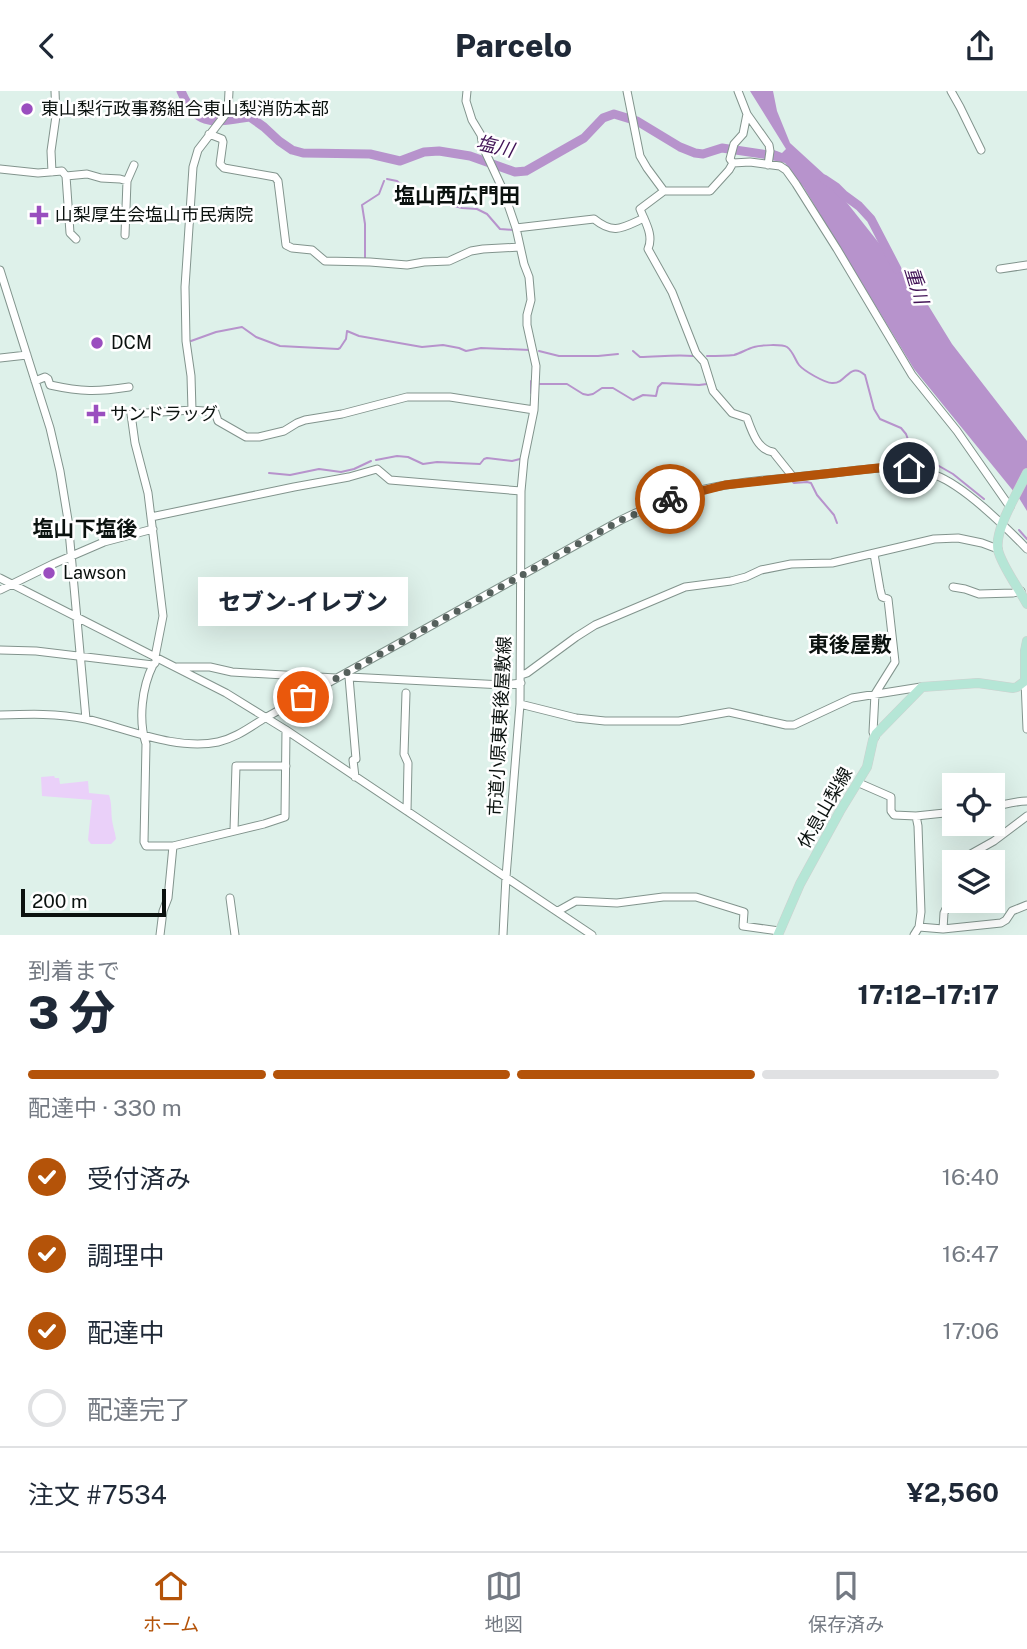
<!DOCTYPE html>
<html lang="ja">
<head>
<meta charset="utf-8">
<style>
  :root { --surface:#fff; --page:#f6f6f7; --text:#1f2937; --muted:#747a83; --line:#e0e1e3; --accent:#b45309 }
  body { margin:0; font-family:"Public Sans","Noto Sans JP",sans-serif; background:var(--page); color:var(--text); height:100vh; display:flex; flex-direction:column; font-size:26px; white-space:nowrap }
  * { box-sizing:border-box; margin:0 }
  p { font-size:23px; color:var(--muted) }
  .icon { flex:none; width:38px; height:38px; fill:none; stroke:currentColor; stroke-width:2; stroke-linecap:round; stroke-linejoin:round }
  .map { position:relative; height:844px; overflow:hidden }
  .details { display:flex; flex-direction:column; background:var(--surface); flex:1 }
  .details>* { flex:none }
  .buttons { position:absolute; left:942px; top:682px; display:grid; gap:14px }
  .buttons a { display:grid; place-items:center; width:63px; height:63px; border-radius:0px; background:var(--surface); box-shadow:0 7px 28px #0002; font-size:35px }
  .scale { position:absolute; left:21px; bottom:18px; width:145px; box-sizing:border-box; padding-left:7px; border:4px solid #0b120f; border-top:0; font-size:19px; line-height:24px; white-space:nowrap; color:#0b120f; -webkit-text-stroke:5px #fff; paint-order:stroke }
  .pin { position:absolute; display:grid; place-items:center; width:60px; height:60px; color:#fff; margin:-30px; border:4px solid #fff; border-radius:50%; box-shadow:0 2px 7px #0007 }
  .courier { position:absolute; display:grid; place-items:center; width:70px; height:70px; margin:-35px; border:5px solid #b45309; border-radius:50%; background:#fff; color:#222; box-shadow:0 2px 9px #0007 }
  .bubble { position:absolute; height:49px; border-radius:0px; background:var(--surface); box-shadow:0 7px 28px #0002; font-size:23px; font-weight:800; line-height:49px; text-align:center }
  .headline em { font-style:normal; font-weight:800 }
  .headline div { display:flex; flex-direction:column-reverse }
  .headline { display:flex; align-items:center; justify-content:space-between; height:119px; padding:0 28px }
  h1 { font-size:46px; font-weight:800; line-height:52px }
  .bar { display:grid; grid-template-columns:repeat(4,1fr); gap:10px 7px; align-content:center; height:84px; padding:0 28px }
  .bar i { height:9px; border-radius:5px; background:var(--line) }
  .bar .current { background:var(--accent) }
  .bar p { grid-column:span 4 }
  .line { display:flex; align-items:center; gap:18px; padding:0 28px; border-top:2px solid var(--line) }
  .line div { flex:1 }
  ol { padding:0 28px; list-style:none }
  li { display:flex; align-items:center; gap:21px; height:77px }
  li p { margin-inline-start:auto }
  li .icon { padding:7px; border-radius:50%; background:var(--accent); color:#fff; stroke-width:4 }
  li:last-child { color:var(--muted) }
  li i { width:38px; height:38px; border:4px solid var(--line); border-radius:50% }
  header { display:flex; justify-content:space-between; align-items:center; height:91px; padding:0 28px; background:var(--surface); font-size:32px; font-weight:800 }
  .tab-bar { display:flex; justify-content:space-around; align-items:center; height:98px; border-top:2px solid var(--line); background:var(--surface); font-size:19px; color:var(--muted) }
  .tab-bar a { display:grid; justify-items:center; gap:4px }
  .tab-bar .current { color:var(--accent) }
  .map>svg:first-child { display:block }
  .green { fill:#ead0f9 }
  .water { fill:#b793cc }
  .lines { fill:none; stroke-linecap:round; stroke-linejoin:round }
  .stream { stroke:#b793cc; stroke-width:2 }
  .river { stroke:#b793cc; stroke-width:9 }
  .minor-casing { stroke:#82948d; stroke-width:9 }
  .major-casing { stroke:#ced0cf; stroke-width:10 }
  .minor { stroke:#fff; stroke-width:7 }
  .major { stroke:#b5e6d6; stroke-width:9 }
  .done { stroke:#55605c; stroke-width:7; stroke-dasharray:0 12.6 }
  .route { stroke:#b45309; stroke-width:9 }
  .poi-dot { fill:#9a4ebf; stroke:#fff; stroke-width:2.5 }
  .labels { text-anchor:middle; stroke-width:5; stroke-linejoin:round; paint-order:stroke }
  .poi-label { font-size:18px; fill:#0b120f; stroke:#fff; text-anchor:start }
  .street-label { font-size:18px; fill:#0b120f; stroke:#fff }
  .water-label { font-size:19px; font-style:italic; fill:#411356; stroke:#fff }
  .quarter-label { font-size:21px; font-weight:bold; fill:#0b120f; stroke:#fff }
</style>
</head>
<body>
<header><svg class="icon" aria-label="back" viewBox="0 0 24 24"><path d="M15 5l-7 7 7 7"/></svg>Parcelo<svg class="icon" aria-label="share" viewBox="0 0 24 24"><path d="M12 15V3M7 8l5-5 5 5M5 13v7h14v-7"/></svg></header>
<div class="map">
<svg width="1027" height="844" viewBox="0 0 1027 844">
  <rect width="100%" height="100%" fill="#def1ea"/>
  <!-- green -->
  <path class="green" d="M 54,685 L 55,687 L 59,687 L 60,693 L 88,690 L 89,702 L 109,704 C 112,713 111,720 112,729 C 113,736 115,741 116,748 L 111,753 L 91,753 L 88,749 L 92,709 L 42,705 L 41,686 Z"/>
  <!-- water -->
  <path class="water" d="M 750,0 L 773,0 L 777,20 L 790,52 L 825,84 L 928,214 L 952,253 L 1027,350 L 1027,420 L 1019,407 L 914,278 L 804,97 L 785,72 L 772,69 L 774,59 L 782,62 L 786,58 Z"/>
  <g class="lines">
    <!-- stream -->
    <path class="stream" d="M 387,88 L 397,90 L 406,98 L 428,111 L 435,110 L 462,117 L 477,118 L 487,123 L 500,138 L 513,139
      M 365,167 L 365,133 L 362,114 L 379,103 L 384,90
      M 191,250 L 216,241 L 242,236 L 256,246 L 280,255 L 338,258 L 340,257 L 346,248 L 347,240 L 359,245 L 422,256 L 443,254 L 459,257 L 466,260 L 481,257 L 530,259
      M 539,260 L 559,265 L 598,265 L 618,263
      M 633,260 L 640,266 C 657,266 675,263 693,265
      M 707,265 C 716,265 725,265 734,264 C 741,262 747,258 754,256 C 760,254 782,253 787,256 C 793,260 795,269 799,274 C 804,280 825,292 832,292 C 847,293 849,270 865,284 L 874,318 L 880,328 L 901,337 L 906,343 L 915,368 L 939,375 L 953,383 L 984,408
      M 531,290 L 531,302
      M 540,293 L 567,293 L 583,303 L 588,304 L 593,303 L 602,297 L 613,297 L 633,309 L 643,304 L 656,305 L 658,296 L 662,292 L 699,294 L 707,293
      M 376,369 L 397,365 L 408,366 L 423,373 L 437,371 L 480,373 L 484,368 L 487,367 L 512,370 L 520,368
      M 269,382 L 290,384 L 319,378 L 341,381 L 354,378 L 371,370
      M 793,391 L 794,392 L 807,391 L 811,392 L 817,404 L 834,424 L 837,432
      M 1019,439 L 1027,448"/>
    <!-- river -->
    <path class="river" d="M 181,0 C 197,38 215,31 250,26 L 264,36 L 279,50 L 292,59 L 303,62 L 370,63 L 400,70 L 424,61 L 439,60 L 470,65 L 515,81 L 526,80 L 584,47 L 603,27 L 614,23 L 637,30 L 680,56 L 695,62 L 703,63 L 722,57 L 776,65
      M 824,88 L 836,96 L 844,104 L 859,115 L 871,128 L 897,178"/>
    <!-- minor casing -->
    <g class="minor-casing">
      <path id="minor" d="M 467,0 L 466,10 L 472,29 L 481,44 L 483,56 L 503,99 L 516,137 L 524,173 L 529,186 L 531,209 L 527,224 L 527,234 L 536,275 L 534,319 L 524,368 L 521,400 L 520,613 L 506,786 L 503,844
        M 627,0 L 640,65 L 647,77 L 664,100
        M 738,0 L 747,23 L 743,43 L 734,53 L 730,68 L 733,72 L 729,79 L 710,100 L 664,100 L 640,118 C 645,131 654,144 648,158 L 672,201 L 696,262 L 704,271 L 713,300 L 732,322 L 747,327 C 752,341 758,359 773,361 L 793,386
        M 951,0 L 960,16 L 981,59
        M 747,23 L 769,54 L 770,60 L 768,74
        M 209,43 L 222,48 L 223,51 L 220,73 L 224,77 L 275,86 L 278,90 L 286,154 L 292,157 L 312,159 L 325,170 L 370,171 L 407,174 L 424,171 L 449,170 L 471,160 L 483,158 L 520,156
        M 733,72 L 750,71 L 780,75 L 786,79 L 796,93 L 837,158 L 912,284 L 957,340 L 1010,416
        M 0,78 L 38,82 L 62,80 L 66,85 L 70,142 L 76,148
        M 52,81 L 51,60 L 56,25 L 55,0
        M 66,85 L 87,83 L 101,87 L 120,88 L 127,90
        M 516,137 L 594,128 C 614,144 622,137 644,127
        M 125,144 L 127,90 L 134,74
        M 1000,178 L 1027,174
        M 0,179 L 50,337 L 60,380 L 68,429 L 86,628
        M 0,267 L 27,264
        M 35,290 L 45,286 L 48,288 L 50,294 C 82,301 97,301 129,296
        M 192,319 L 191,285 L 186,250 L 185,196 L 193,76 L 198,59 L 228,20 L 229,0
        M 151,426 L 294,396 L 349,386 L 377,378 L 390,389 L 521,400
        M 874,463 L 880,498 L 882,506 L 888,508 L 895,571 L 875,603 L 873,641 L 875,646
        M 0,487 L 226,602 L 286,639 L 592,844
        M 953,496 L 965,498 L 979,503 L 1013,502 L 1021,500
        M 0,499 L 53,473 L 104,451 L 153,438
        M 0,559 L 36,560 L 153,574 L 155,572
        M 155,566 L 163,525 L 148,402 L 135,352 L 131,323 L 192,319 L 215,321 L 218,330 L 246,346 L 259,346 L 284,340 L 297,332 L 305,329 L 342,323 L 407,306 L 450,306 L 534,319
        M 153,574 C 142,596 138,629 146,653 L 144,751 L 146,755 L 173,755 L 264,733 L 285,726 L 286,639
        M 177,576 L 210,576 L 232,581 L 336,587
        M 346,582 L 349,586 L 503,594 L 521,592
        M 521,584 L 527,582 L 576,546 L 595,534 L 685,496 L 731,490 L 746,486 L 761,479 L 791,473 L 832,472 L 934,448 L 958,447 L 982,452 L 998,458
        M 349,586 L 356,668 L 353,669 L 355,686
        M 1025,590 L 1027,638
        M 406,602 L 404,663 L 408,672 L 407,720
        M 520,613 L 576,627 L 605,630 L 679,630 L 729,621 L 786,634 L 794,634 L 852,607 L 921,596
        M 0,624 C 29,623 57,622 86,628 C 126,637 176,660 218,651 C 236,647 250,636 265,627 L 621,429 C 645,417 670,407 696,400 C 737,390 781,388 824,383 C 861,379 899,371 935,384 C 963,394 1006,436 1027,458
        M 859,692 L 891,706 L 891,720 L 894,724 L 916,725 L 954,721
        M 992,716 C 1004,714 1015,710 1027,710
        M 234,739 L 236,675 L 286,675
        M 964,772 L 969,764 L 994,750 L 1027,725
        M 230,807 L 235,844
        M 558,820 L 576,810 L 617,812 L 663,806 L 696,806 L 744,821 L 743,835 L 779,840
        M 919,836 L 943,838 L 1001,832 L 1006,829 L 1012,820 L 1027,814
        M 943,838 L 944,822 L 954,801
        M 160,844 L 163,820 L 168,807 L 173,755
        M 914,844 L 919,836 L 921,821 L 918,735 L 916,725"/>
    </g>
    <!-- major casing -->
    <g class="major-casing">
      <path id="major" d="M 1027,382 C 1018,401 994,439 998,459 C 1002,475 1019,498 1027,513
        M 778,844 L 800,793 L 840,720 L 867,676 L 873,649 L 876,643 L 922,596 L 978,592 L 1013,597 L 1017,596 L 1025,590 L 1025,560 L 1027,550"/>
    </g>
    <!-- minor -->
    <use href="#minor" class="minor"/>
    <!-- major -->
    <use href="#major" class="major"/>
  </g>
  <g class="lines">
    <!-- done -->
    <path class="done" d="M 303,606 L 621,429 L 670,408"/>
    <!-- route -->
    <path class="route" d="M 670,408 L 725,394 L 887,376 L 909,377"/>
  </g>
  <!-- markers -->
  <g class="poi-dot">
    <circle cx="27" cy="18" r="7"/>
    <path d="M35.5 113.5h7v7h7v7h-7v7h-7v-7h-7v-7h7z"/>
    <circle cx="97" cy="252" r="7"/>
    <path d="M92.5 312.5h7v7h7v7h-7v7h-7v-7h-7v-7h7z"/>
    <circle cx="49" cy="482" r="7"/>
  </g>
  <g class="labels">
    <!-- poi labels -->
    <g class="poi-label">
      <text x="41" y="24">東山梨行政事務組合東山梨消防本部</text>
      <text x="55" y="130">山梨厚生会塩山市民病院</text>
      <text x="111" y="258">DCM</text>
      <text x="110" y="329">サンドラッグ</text>
      <text x="63" y="488">Lawson</text>
    </g>
    <!-- street labels -->
    <g class="street-label">
      <text transform="translate(500 635) rotate(-87)" y="6">市道小原東東後屋敷線</text>
      <text transform="translate(825 717) rotate(-60)" y="6">休息山梨線</text>
    </g>
    <!-- water labels -->
    <g class="water-label">
      <text transform="translate(495 55) rotate(13)" y="7">塩川</text>
      <text transform="translate(917 194) rotate(73)" y="7">重川</text>
    </g>
    <!-- quarter labels -->
    <g class="quarter-label">
      <text x="457" y="112">塩山西広門田</text>
      <text x="85" y="445">塩山下塩後</text>
      <text x="850" y="561">東後屋敷</text>
    </g>
  </g>
</svg>
<div class="buttons">
<a><svg class="icon" aria-label="locate" viewBox="0 0 24 24"><circle cx="12" cy="12" r="6"/><path d="M12 2v4M12 18v4M2 12h4M18 12h4"/></svg></a>
<a><svg class="icon" aria-label="layers" viewBox="0 0 24 24"><path d="M12 4l9 5-9 5-9-5zM3 14l9 5 9-5"/></svg></a>
</div>
<div class="scale">200 m</div>
<div class="pin" style="left:303px;top:606px;background:#ea580c"><svg class="icon" aria-label="bag" viewBox="0 0 24 24"><path d="M5 8h14l-1 12H6zM9 8a3 3 0 0 1 6 0"/></svg></div>
<div class="pin" style="left:909px;top:377px;background:#1f2937"><svg class="icon" aria-label="home" viewBox="0 0 24 24"><path d="M3 11l9-7 9 7M6 9v11h12V9"/></svg></div>
<div class="courier" style="left:670px;top:408px"><svg class="icon" aria-label="bike" viewBox="0 0 24 24"><circle cx="6" cy="16" r="4"/><circle cx="18" cy="16" r="4"/><path d="M6 16l4-8h5l3 8M10 8l3 8H6M13 5h3"/></svg></div>
<div class="bubble" style="left:198px;top:486px;width:210px">セブン-イレブン</div>
</div>
<section class="details">
<div class="headline"><div><h1>3 分</h1><p>到着まで</p></div><em>17:12–17:17</em></div>
<div class="bar"><i class="current"></i><i class="current"></i><i class="current"></i><i></i><p>配達中 · 330 m</p></div>
<ol>
<li><svg class="icon" aria-label="check" viewBox="0 0 24 24"><path d="M5 12l5 5 9-10"/></svg>受付済み<p>16:40</p></li>
<li><svg class="icon" aria-label="check" viewBox="0 0 24 24"><path d="M5 12l5 5 9-10"/></svg>調理中<p>16:47</p></li>
<li><svg class="icon" aria-label="check" viewBox="0 0 24 24"><path d="M5 12l5 5 9-10"/></svg>配達中<p>17:06</p></li>
<li><i></i>配達完了</li>
</ol>
<div class="line" style="height:91px"><div>注文 #7534</div><b>¥2,560</b></div>
</section>
<nav class="tab-bar">
<a class="current"><svg class="icon" aria-label="home" viewBox="0 0 24 24"><path d="M3 11l9-7 9 7M6 9v11h12V9"/></svg>ホーム</a>
<a><svg class="icon" aria-label="map" viewBox="0 0 24 24"><path d="M3 6l6-2 6 2 6-2v14l-6 2-6-2-6 2zM9 4v14M15 6v14"/></svg>地図</a>
<a><svg class="icon" aria-label="saved" viewBox="0 0 24 24"><path d="M7 4h10v16l-5-4-5 4z"/></svg>保存済み</a>
</nav>
</body>
</html>
